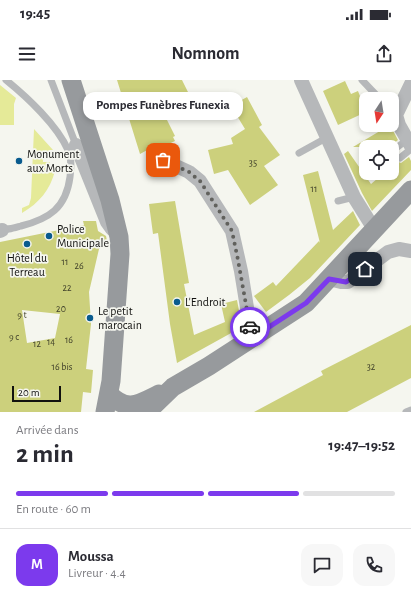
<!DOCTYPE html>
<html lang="fr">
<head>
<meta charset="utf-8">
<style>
  :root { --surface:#fff; --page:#f7f7f7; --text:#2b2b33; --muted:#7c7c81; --line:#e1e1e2; --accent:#7c3aed }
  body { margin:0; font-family:"Alegreya Sans",sans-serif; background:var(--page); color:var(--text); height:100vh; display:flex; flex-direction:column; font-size:15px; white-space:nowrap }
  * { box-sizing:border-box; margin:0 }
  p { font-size:13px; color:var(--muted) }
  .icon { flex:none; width:22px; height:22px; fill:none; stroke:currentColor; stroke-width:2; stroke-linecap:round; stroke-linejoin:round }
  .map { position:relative; height:332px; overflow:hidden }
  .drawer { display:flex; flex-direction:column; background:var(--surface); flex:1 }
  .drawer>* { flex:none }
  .needle { width:26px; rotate:192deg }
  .buttons { position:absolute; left:359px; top:12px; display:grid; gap:8px }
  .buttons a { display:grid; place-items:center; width:40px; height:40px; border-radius:8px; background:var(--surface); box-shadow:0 2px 6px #0003; font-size:20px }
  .scale { position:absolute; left:12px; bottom:10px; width:49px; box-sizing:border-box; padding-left:4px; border:2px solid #11110f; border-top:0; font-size:11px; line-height:14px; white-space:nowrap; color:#11110f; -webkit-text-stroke:3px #f5f6ef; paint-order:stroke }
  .pin { position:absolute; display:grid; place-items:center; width:34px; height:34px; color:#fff; margin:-17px; border-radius:8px; box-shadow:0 2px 6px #0006 }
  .courier { position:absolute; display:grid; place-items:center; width:40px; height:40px; margin:-20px; border:3px solid #7c3aed; border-radius:50%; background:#fff; color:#222; box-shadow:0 1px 5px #0007 }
  .bubble { position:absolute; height:28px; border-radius:12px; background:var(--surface); box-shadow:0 2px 6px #0003; font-size:13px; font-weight:600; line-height:28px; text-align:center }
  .overview em { font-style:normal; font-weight:600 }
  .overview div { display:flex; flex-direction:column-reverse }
  .overview { display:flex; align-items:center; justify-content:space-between; height:68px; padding:0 16px }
  h1 { font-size:26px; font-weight:600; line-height:30px }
  .bar { display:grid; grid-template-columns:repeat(4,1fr); gap:6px 4px; align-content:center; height:48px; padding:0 16px }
  .bar i { height:5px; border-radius:3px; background:var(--line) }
  .bar .active { background:var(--accent) }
  .bar p { grid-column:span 4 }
  .line { display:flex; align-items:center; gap:10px; padding:0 16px; border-top:1px solid var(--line) }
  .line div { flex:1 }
  .round { display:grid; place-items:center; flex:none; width:42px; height:42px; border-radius:12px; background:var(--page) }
  .status { display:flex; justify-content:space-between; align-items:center; height:28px; padding:0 20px; background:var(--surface); direction:ltr }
  .status svg { height:11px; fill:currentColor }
  header { display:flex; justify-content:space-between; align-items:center; height:52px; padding:0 16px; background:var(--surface); font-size:18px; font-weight:600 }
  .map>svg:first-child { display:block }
  .green { fill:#e5ea98 }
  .building { fill:#ccd07c; fill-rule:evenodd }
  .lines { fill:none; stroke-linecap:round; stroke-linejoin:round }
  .lane { stroke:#b6b8ba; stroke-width:7 }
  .street { stroke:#b6b8ba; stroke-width:14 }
  .secondary { stroke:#979a9d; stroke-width:19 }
  .done { stroke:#61615d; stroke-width:4; stroke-dasharray:0 7.2 }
  .route { stroke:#7c3aed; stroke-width:5 }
  .poi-dot { fill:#095b8e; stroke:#f5f6ef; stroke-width:1.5 }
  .labels { text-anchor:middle; stroke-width:3.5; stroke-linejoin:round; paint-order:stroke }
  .number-label { font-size:10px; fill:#40412a }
  .poi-label { font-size:12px; fill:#11110f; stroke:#f5f6ef; text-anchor:start }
</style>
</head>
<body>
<div class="status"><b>19:45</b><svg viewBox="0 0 49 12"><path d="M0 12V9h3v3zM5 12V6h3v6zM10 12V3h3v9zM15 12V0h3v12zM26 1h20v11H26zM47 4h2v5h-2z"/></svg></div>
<header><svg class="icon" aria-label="menu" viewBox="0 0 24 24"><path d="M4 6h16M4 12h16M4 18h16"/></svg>Nomnom<svg class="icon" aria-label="share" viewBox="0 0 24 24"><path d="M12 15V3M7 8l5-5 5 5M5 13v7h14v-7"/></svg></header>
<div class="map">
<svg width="411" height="332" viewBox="0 0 411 332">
  <rect width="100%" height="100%" fill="#f5f6ef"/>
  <!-- green -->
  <path class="green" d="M 0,5 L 16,18 L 14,24 L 14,45 L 0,45 Z
    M 34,49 L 53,70 L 49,70 L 50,77 L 43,77 L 43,82 L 50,82 L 50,91 L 55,91 C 50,110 39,123 22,133 L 22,128 L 29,125 L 31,118 Z"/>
  <!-- building -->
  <path class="building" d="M 117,0 L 182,0 L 188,12 L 160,26 L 175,56 L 173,57 L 175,61 L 162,67 L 160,63 L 140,74 Z
    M 345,1 L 351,14 L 358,11 L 366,32 L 338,45 L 323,11 Z
    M 247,17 L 262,45 L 259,47 L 280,75 L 264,86 L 278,105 L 250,125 L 228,90 L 214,94 L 208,70 L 233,64 L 231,58 L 245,49 L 231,26 Z
    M 390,45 L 398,60 L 389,67 L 353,67 Z
    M 348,71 L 371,104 L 384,93 L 392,93 L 392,85 L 396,81 L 401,83 L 409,77 L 411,81 L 411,90 L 372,131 L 362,113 L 344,74 Z
    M 318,91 L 333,150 L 353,131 L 360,145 L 310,198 L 289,215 L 266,232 L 254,216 L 273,202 L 276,206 L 319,161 L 320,163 L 303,95 Z
    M 175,121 L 189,203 L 184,204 L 194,255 L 225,242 L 221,224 L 237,220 L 242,247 L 177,283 L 170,244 L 158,153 L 153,154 L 149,124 Z
    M 83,141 L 96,141 L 98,151 L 106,156 L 107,161 L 106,164 L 99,169 L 89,212 L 91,244 L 86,289 L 93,290 L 91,313 L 83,312 L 81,332 L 0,332 L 0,162 L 84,145 ZM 22,230 L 60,234 L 55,258 L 27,263 Z
    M 411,245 L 411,298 L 347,332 L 254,332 L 323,295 L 321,291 Z"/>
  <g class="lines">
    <!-- lane -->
    <path class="lane" d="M 51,0 L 76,65
      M 362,0 L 380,19
      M 392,71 L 407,60
      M 299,73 L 328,57
      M 400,78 L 411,69
      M 338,121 L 354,117
      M 0,148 C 6,151 14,148 21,146 C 49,139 66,128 70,97 C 71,88 72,78 68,70 C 57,45 27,17 6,0
      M 406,332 L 411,330"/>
    <!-- street -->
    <path class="street" d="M 301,0 L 354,117 L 374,149
      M 411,4 L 396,35 L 399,45 L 411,66
      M 76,65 L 107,142 L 112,149
      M 163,80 L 189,92 L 200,101 L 232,151 L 241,191 L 252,258
      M 0,151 L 2,150
      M 329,199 L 341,202 L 348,202 L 388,172 L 399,169 L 411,171"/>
    <!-- secondary -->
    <path class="secondary" d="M 71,0 L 110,120 L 119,157 L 120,174 L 111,301 L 105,332
      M 109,314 C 127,332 137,325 159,314
      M 147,332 L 173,307 L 209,286 L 306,223 L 411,110"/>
  </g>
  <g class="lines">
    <!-- done -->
    <path class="done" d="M 163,80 L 189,92 L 200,101 L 232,151 L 238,180 L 250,247"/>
    <!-- route -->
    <path class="route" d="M 250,247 L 252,258 L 306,223 L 329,199 L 346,202 L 365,189"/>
  </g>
  <!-- markers -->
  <g class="poi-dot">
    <circle cx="19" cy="81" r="4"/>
    <circle cx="49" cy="156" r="4"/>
    <circle cx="27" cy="164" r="4"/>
    <circle cx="177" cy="222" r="4"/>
    <circle cx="90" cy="238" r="4"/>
  </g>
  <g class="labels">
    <!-- number labels -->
    <g class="number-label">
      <text x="253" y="86">35</text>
      <text x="314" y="112">11</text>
      <text x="65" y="185">11</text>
      <text x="79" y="189">26</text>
      <text x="67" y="211">22</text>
      <text x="61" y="232">20</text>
      <text x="22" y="238">9 t</text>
      <text x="14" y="260">9 c</text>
      <text x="69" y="263">16</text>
      <text x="51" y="265">14</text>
      <text x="37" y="267">12</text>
      <text x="62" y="290">16 bis</text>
      <text x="371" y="290">32</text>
    </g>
    <!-- poi labels -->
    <g class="poi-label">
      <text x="27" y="78">Monument<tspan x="27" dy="14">aux Morts</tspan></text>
      <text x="57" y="153">Police<tspan x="57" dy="14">Municipale</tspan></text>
      <text x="27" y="182" text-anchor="middle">Hôtel du<tspan x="27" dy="14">Terreau</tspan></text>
      <text x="185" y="226">L'Endroit</text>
      <text x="98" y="235">Le petit<tspan x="98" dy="14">marocain</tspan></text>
    </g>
  </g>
</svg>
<div class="buttons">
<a><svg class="needle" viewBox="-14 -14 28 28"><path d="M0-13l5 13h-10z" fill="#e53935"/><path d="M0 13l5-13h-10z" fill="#7c7c81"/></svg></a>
<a><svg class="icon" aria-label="locate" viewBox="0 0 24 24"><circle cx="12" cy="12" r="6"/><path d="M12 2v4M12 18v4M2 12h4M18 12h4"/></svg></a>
</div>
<div class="scale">20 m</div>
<div class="pin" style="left:163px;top:80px;background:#ea580c"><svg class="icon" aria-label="bag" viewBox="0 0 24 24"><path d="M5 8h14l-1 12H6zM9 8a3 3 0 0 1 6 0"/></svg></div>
<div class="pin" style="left:365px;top:189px;background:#1f2937"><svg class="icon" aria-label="home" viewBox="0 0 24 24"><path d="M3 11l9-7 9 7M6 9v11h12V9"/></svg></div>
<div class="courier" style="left:250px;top:247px"><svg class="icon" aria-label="car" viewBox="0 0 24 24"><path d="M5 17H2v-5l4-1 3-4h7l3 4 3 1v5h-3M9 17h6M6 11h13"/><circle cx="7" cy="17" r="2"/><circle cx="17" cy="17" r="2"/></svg></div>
<div class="bubble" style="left:83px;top:12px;width:160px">Pompes Funèbres Funexia</div>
</div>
<section class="drawer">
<div class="overview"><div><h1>2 min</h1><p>Arrivée dans</p></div><em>19:47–19:52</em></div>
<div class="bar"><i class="active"></i><i class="active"></i><i class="active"></i><i></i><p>En route · 60 m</p></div>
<div class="line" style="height:72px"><b class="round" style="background:var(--accent);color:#fff">M</b><div><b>Moussa</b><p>Livreur · 4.4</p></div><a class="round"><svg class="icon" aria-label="chat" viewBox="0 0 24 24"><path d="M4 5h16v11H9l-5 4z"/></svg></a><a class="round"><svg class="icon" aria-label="phone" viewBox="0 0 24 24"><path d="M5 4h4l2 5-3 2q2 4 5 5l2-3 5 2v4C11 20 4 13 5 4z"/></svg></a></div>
</section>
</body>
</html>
